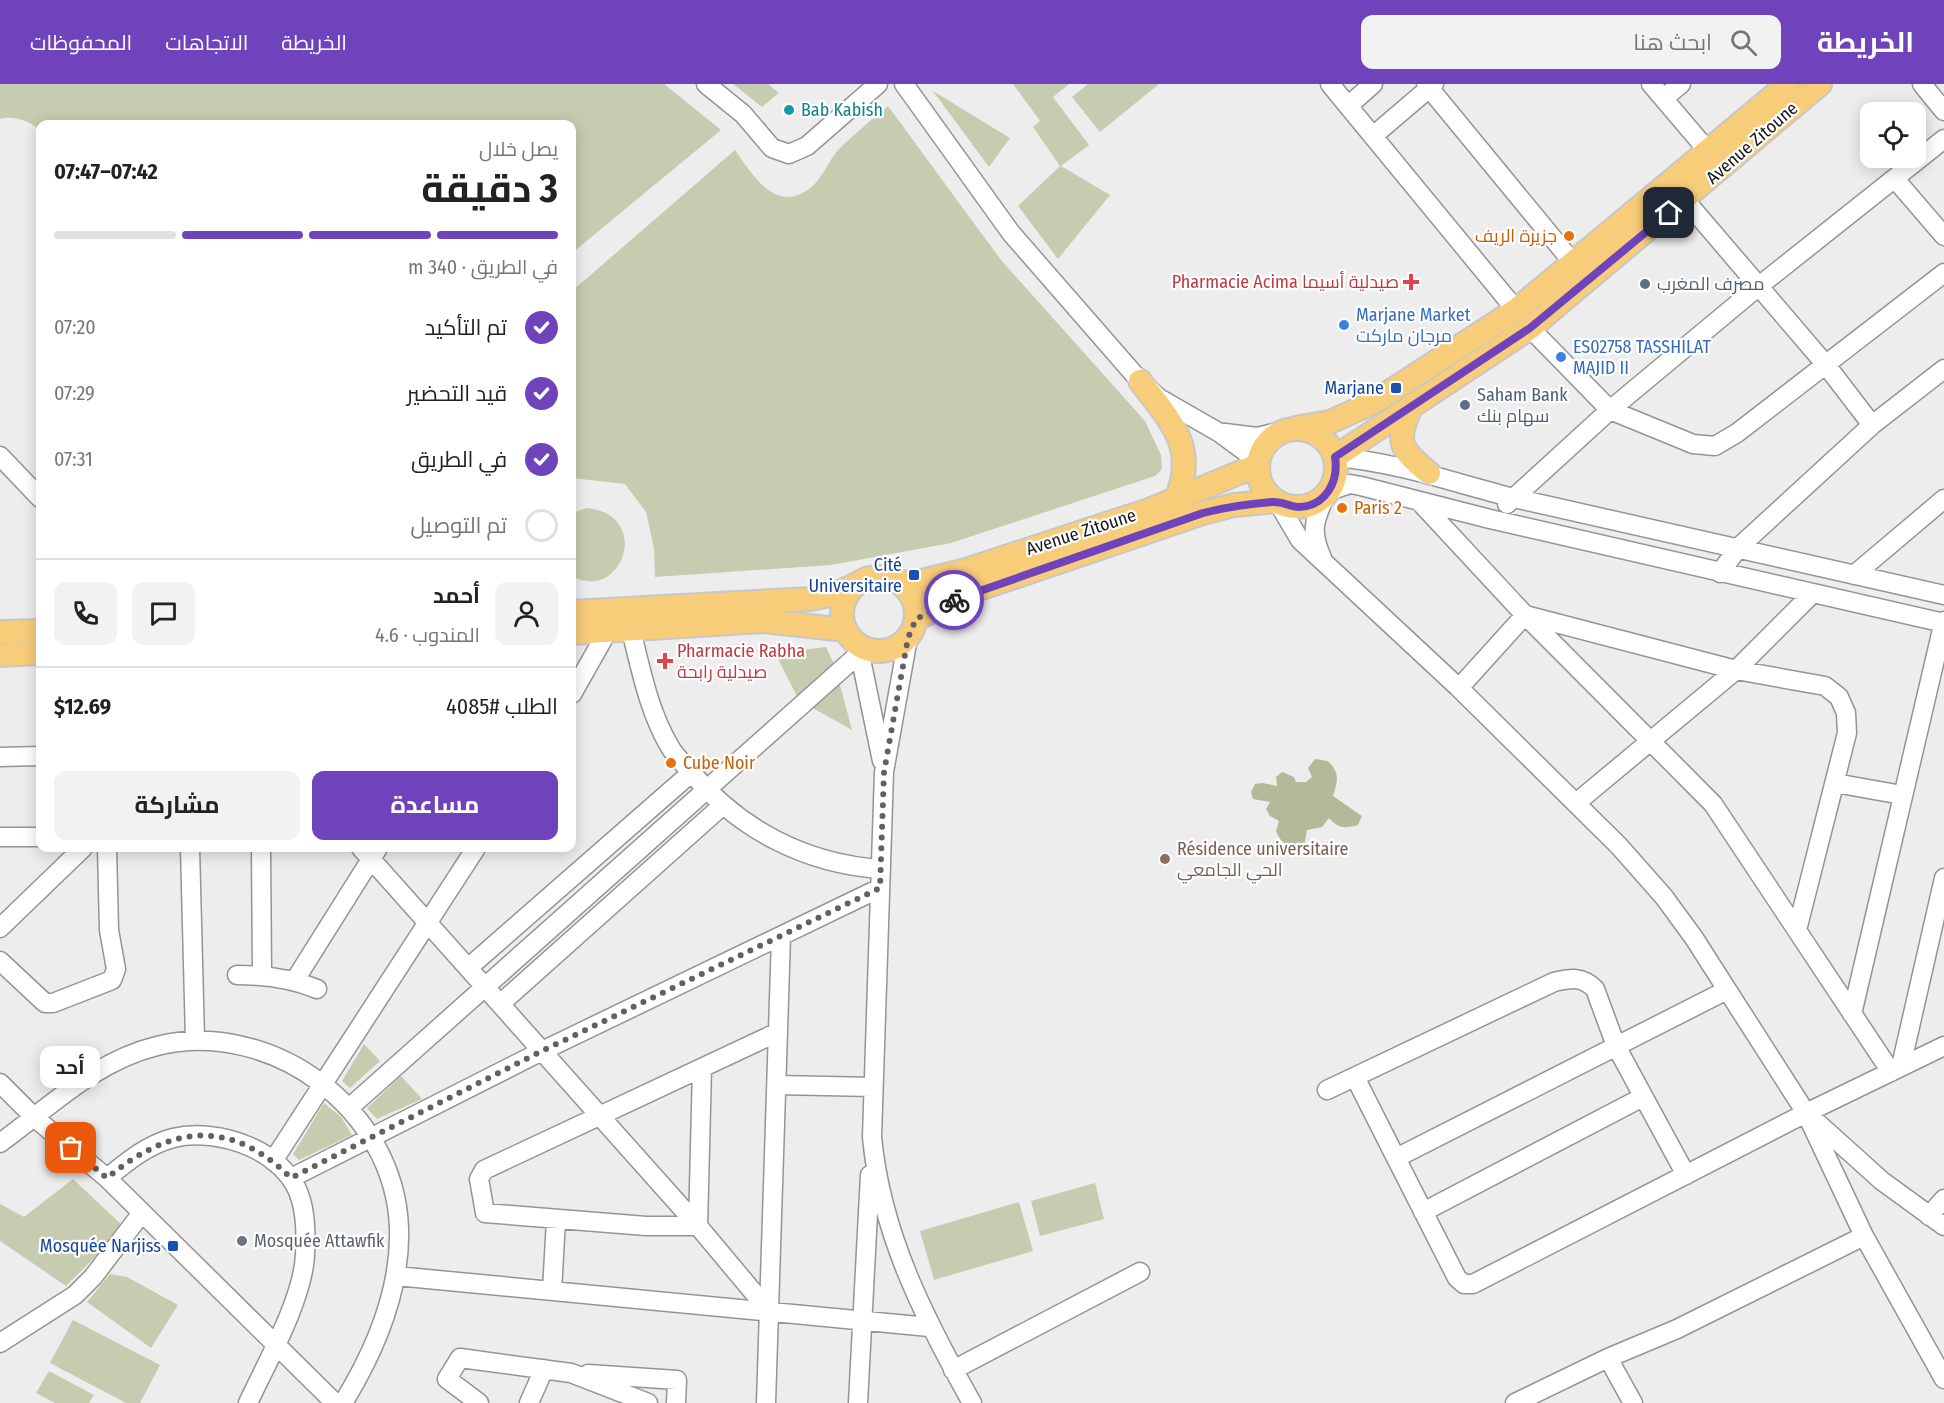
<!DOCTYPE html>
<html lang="ar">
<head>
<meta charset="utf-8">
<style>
  :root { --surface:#fff; --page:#f2f2f2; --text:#222; --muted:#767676; --line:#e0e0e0; --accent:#6e43bb }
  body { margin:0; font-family:"Fira Sans Condensed",Cairo,sans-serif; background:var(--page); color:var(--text); direction:rtl; height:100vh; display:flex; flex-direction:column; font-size:22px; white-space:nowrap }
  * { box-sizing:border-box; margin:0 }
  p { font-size:20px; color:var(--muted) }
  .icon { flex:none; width:33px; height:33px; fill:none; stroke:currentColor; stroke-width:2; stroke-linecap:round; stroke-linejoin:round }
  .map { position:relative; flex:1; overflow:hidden; direction:ltr }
  .side { position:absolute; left:36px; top:36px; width:540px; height:732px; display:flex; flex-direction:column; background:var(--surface); border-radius:12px; box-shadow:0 3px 15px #0003; direction:rtl }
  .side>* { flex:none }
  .buttons { position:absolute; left:1860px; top:18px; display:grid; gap:12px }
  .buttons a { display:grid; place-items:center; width:66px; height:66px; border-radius:12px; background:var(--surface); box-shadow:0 3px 15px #0003; font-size:30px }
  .pin { position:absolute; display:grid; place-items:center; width:51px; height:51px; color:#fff; margin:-26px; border-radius:12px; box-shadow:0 3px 9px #0006 }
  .courier { position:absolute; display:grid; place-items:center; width:60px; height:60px; margin:-30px; border:4px solid #6e43bb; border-radius:50%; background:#fff; color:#222; box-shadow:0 2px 8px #0007 }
  .bubble { position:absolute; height:42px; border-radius:12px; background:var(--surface); box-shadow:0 3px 15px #0003; font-size:20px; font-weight:700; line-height:42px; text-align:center; direction:rtl }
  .headline em { font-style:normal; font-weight:700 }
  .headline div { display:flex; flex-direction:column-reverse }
  .headline { display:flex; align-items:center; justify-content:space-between; height:102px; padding:0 18px }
  h1 { font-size:39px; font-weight:700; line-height:45px }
  .bar { display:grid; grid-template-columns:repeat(4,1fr); gap:9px 6px; align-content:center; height:72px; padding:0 18px }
  .bar i { height:8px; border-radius:4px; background:var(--line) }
  .bar .on { background:var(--accent) }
  .bar p { grid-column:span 4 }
  .line { display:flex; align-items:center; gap:15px; padding:0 18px; border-top:2px solid var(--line) }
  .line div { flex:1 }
  .round { display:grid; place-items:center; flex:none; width:63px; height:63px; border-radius:12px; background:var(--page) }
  ol { padding:0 18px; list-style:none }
  li { display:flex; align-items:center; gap:18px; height:66px }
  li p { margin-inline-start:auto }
  li .icon { padding:6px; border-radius:50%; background:var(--accent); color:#fff; stroke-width:4 }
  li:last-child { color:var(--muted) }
  li i { width:33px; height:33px; border:3px solid var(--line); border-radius:50% }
  .button { display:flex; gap:12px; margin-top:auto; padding:12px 18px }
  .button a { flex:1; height:69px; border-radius:12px; background:var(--accent); color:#fff; font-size:24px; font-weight:700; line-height:69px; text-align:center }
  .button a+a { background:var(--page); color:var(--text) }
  header { display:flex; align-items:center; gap:36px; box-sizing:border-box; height:84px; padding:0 30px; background:var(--accent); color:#fff }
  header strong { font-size:28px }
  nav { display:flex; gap:33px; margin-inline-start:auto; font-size:21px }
  .search { width:420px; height:54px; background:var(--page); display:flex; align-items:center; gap:15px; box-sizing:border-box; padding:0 21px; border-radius:12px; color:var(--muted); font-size:22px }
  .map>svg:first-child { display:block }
  .green { fill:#c6ccaf }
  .forest { fill:#b4b99a }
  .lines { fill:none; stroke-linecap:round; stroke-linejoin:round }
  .minor-casing { stroke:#949495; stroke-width:21 }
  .major-casing { stroke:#c7c7c7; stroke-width:26 }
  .minor { stroke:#fff; stroke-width:18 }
  .major { stroke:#f7cd7a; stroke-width:22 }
  .done { stroke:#616162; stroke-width:6; stroke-dasharray:0 10.8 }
  .route { stroke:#6e43bb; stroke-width:8 }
  .culture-dot { fill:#0f9aa8; stroke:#fff; stroke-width:2 }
  .food-dot { fill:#e8710a; stroke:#fff; stroke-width:2 }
  .health-dot { fill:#e0444e; stroke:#fff; stroke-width:2 }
  .service-dot { fill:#5c6f8a; stroke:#fff; stroke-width:2 }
  .shop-dot { fill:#3f7fe0; stroke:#fff; stroke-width:2 }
  .transit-dot { fill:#1a4fb4; stroke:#fff; stroke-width:2 }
  .education-dot { fill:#8d6e63; stroke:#fff; stroke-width:2 }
  .worship-dot { fill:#6b7280; stroke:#fff; stroke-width:2 }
  .labels { text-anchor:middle; stroke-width:4.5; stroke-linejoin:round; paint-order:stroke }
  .culture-label { font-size:18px; fill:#0d838f; stroke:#fff; text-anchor:start }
  .street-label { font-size:18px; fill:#161617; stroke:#fff }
  .food-label { font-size:18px; fill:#c56008; stroke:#fff; text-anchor:start }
  .health-label { font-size:18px; fill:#be3a42; stroke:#fff; text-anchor:end }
  .service-label { font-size:18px; fill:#4e5e75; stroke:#fff; text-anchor:start }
  .shop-label { font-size:18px; fill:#366cbe; stroke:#fff; text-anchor:start }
  .transit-label { font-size:18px; fill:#164399; stroke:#fff; text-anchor:end }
  .education-label { font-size:18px; fill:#785e54; stroke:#fff; text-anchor:start }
  .worship-label { font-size:18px; fill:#5b616d; stroke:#fff; text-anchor:start }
</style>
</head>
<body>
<header>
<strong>الخريطة</strong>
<div class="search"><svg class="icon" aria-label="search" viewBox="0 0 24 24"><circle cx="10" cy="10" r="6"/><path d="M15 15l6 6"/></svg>ابحث هنا</div>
<nav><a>الخريطة</a><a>الاتجاهات</a><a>المحفوظات</a></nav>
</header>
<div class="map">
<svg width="1944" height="1319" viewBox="0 0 1944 1319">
  <rect width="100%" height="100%" fill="#ededee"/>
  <!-- green -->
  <path class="green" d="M 0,0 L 664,0 L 721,46 L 572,169 L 572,40 L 40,40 L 40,46 C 30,37 13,31 0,35 Z
    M 733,0 L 768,0 L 779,9 L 762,23 Z
    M 1013,0 L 1069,0 L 1053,13 L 1089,61 L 1061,82 L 1110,111 L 1058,175 L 1018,122 L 1060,82 L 1033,43 L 1040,37 Z
    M 1088,0 L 1159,0 L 1100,48 L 1072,13 Z
    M 933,7 L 1010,54 L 989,83 Z
    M 888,22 L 1001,176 L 1145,337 L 1161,371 L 1162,385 L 1155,392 L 951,459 L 831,481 L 655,493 L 654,464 L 646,428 L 625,400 L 572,394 L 572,207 L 735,66 C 752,90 775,130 809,105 C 822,96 828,77 839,65 C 854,50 872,36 888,22 Z
    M 587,424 C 654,431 621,520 572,492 L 572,429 Z
    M 826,563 L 834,580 L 797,612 L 775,569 Z
    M 839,597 L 852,646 L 811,623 Z
    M 364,960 L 380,977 L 350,1004 L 342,997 Z
    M 401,992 L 422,1015 L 377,1035 L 367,1024 Z
    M 324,1019 L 341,1033 L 352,1051 L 299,1076 L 293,1070 Z
    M 73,1095 L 121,1140 L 95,1173 L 66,1202 L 0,1157 L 0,1120 L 24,1133 Z
    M 1095,1099 L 1104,1135 L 1040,1152 L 1031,1117 Z
    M 1019,1118 L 1033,1167 L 934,1196 L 920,1147 Z
    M 110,1190 L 127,1193 L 178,1221 L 151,1264 L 87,1218 Z
    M 73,1236 L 160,1281 L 140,1319 L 126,1319 L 50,1279 Z
    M 49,1287 L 94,1311 L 89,1319 L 55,1319 L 36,1309 Z"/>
  <!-- forest -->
  <path class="forest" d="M 1315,675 L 1328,677 C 1340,689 1338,696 1333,712 L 1362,732 L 1358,741 C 1344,745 1338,744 1329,734 L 1322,743 L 1307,746 L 1304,762 C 1289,763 1282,762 1276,747 L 1279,737 L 1270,732 L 1266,725 L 1270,718 L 1253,715 L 1251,708 L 1255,700 L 1263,699 L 1277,702 L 1276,693 L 1282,688 L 1294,693 L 1296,698 L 1306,698 L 1312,693 L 1308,684 Z"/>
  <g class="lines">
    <!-- minor casing -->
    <g class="minor-casing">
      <path id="minor" d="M 706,0 L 743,30 L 772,64 L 789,70 L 807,62 L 878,0
        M 904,0 L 1011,149 L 1140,297 L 1159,314 L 1220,349 L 1258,377
        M 1330,0 L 1516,226
        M 1426,0 L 1574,180
        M 1651,0 L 1708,67
        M 1922,0 L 1944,27
        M 1664,14 L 1681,0
        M 1348,22 L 1373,0
        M 1373,52 L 1434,0
        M 1895,95 L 1944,152
        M 1685,116 L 1826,281 L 1872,341
        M 1530,244 L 1610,326 L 1693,360 L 1715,362 L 1737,349 L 1944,189
        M 1225,349 L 1257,353 L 1282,347
        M 0,372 L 40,414
        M 1335,373 C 1397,378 1454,399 1514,414 L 1944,511
        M 1329,407 L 1350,400 L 1361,402 L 1490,435 L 1944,539
        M 1277,417 L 1300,456 L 1459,604 L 1619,762 L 1664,813 L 1694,854 L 1806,1029 L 1864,1152 L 1944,1295
        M 1419,417 L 1525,531 L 1713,720 L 1891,988
        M 1507,420 L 1610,326 L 1759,202 L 1944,55
        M 1322,474 C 1310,447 1314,438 1325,412
        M 1720,489 L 1738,464 L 1872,341 L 1944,285
        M 1854,491 L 1944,415
        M 631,546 C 641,586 649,628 670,663 C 675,672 684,680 691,688 C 739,745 805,780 881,785
        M 908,554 L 884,688 L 872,1053 C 881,1150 925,1235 972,1319
        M 858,561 L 882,677
        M 1459,604 L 1525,531 L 1736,586 L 1825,602 L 1839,613 L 1846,629 L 1847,649 L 1797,846
        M 572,610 L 607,548
        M 0,673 L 40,672
        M 1835,699 L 1902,711
        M 1576,719 L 1736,586 L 1813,509
        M 0,753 L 40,753
        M 190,764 L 195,955
        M 261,764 L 262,891
        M 361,764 L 698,1142 L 770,1228
        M 0,844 L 83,764
        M 0,877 L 45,919 L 53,919 L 112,896 L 116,885 L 109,846 L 107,764
        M 468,884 L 691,689
        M 237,891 C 266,891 291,894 317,905
        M 295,896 L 378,764
        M 1727,906 L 1396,1074 L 1457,1194 L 1464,1200 L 1473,1200 L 1806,1029 L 1944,962
        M 500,920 L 722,722
        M 1852,930 L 1944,537
        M 1901,982 L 1944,794
        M 702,984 L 698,1142 L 646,1142 L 485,1129 L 479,1095 L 484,1086 L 778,948
        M 1355,993 L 1396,1074
        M 0,999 L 35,1034 L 107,1094 L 335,1319
        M 777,1001 L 873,1003
        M 1327,1006 L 1554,898 C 1571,894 1582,892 1595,905 L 1616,962 L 1686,1091
        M 349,1024 L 860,569
        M 1812,1034 L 1882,1097 L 1944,1142
        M 0,1059 C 50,1023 95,977 157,962 C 271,934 395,1025 399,1144 C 401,1206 375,1267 343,1319
        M 273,1077 L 476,764
        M 107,1094 C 128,1077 147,1061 173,1054 C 219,1043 288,1067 301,1116 C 306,1133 306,1153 305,1171 C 303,1215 267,1278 248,1319
        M 291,1094 L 542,967 L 880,804
        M 1423,1128 L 1643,1013
        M 1929,1132 L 1944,1115
        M 396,1192 L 929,1243
        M 552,1207 L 556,1136
        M 0,1259 L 75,1211 L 93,1193 L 141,1130
        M 1608,1274 L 1633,1319
        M 953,1286 L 1140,1188
        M 588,1290 L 677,1296 L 676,1319
        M 479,1319 L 447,1295 L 460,1274 L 571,1289 L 648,1319
        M 529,1319 L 544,1285
        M 766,1319 L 781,853
        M 858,1319 L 870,1091
        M 1515,1319 L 1608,1274 L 1677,1245 L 1864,1152"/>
    </g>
    <!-- major casing -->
    <g class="major-casing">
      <path id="major" d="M 1140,297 C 1171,338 1198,363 1176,416
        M 1412,321 C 1395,357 1399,365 1429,389
        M 1295,344 L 1330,338 L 1374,318 L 1516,226 L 1788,0
        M1258 384a39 39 0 1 1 78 0a39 39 0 1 1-78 0Z
        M 1335,373 L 1530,244 L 1820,0
        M842 530a37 37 0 1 1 74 0a37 37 0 1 1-74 0Z
        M 899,499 L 922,497 L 963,487 L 1149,426 L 1258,381
        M 572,528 L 810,515 L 835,510 L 859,499
        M 916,535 L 970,508 L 1203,429 L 1234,421 L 1277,417
        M 0,548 L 40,547
        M 572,549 L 762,537 L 846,546
        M 0,571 L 40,569"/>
    </g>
    <!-- minor -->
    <use href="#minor" class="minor"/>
    <!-- major -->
    <use href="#major" class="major"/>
  </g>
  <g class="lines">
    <!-- done -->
    <path class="done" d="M 71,1064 L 107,1094 C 170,1042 229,1033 291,1094 L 542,967 L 880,804 L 884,688 L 908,554 L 916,535 L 954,516"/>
    <!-- route -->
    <path class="route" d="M 954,516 L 1203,429 C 1226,423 1248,420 1272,418 C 1282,417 1290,423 1299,423 C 1326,422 1339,397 1335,373 L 1530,244 L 1669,129"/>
  </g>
  <!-- markers -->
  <circle class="culture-dot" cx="789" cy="26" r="6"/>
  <g class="food-dot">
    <circle cx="1569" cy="152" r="6"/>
    <circle cx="1342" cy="424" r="6"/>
    <circle cx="671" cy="679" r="6"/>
  </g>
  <g class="health-dot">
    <path d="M1408 189h6v6h6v6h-6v6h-6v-6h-6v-6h6z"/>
    <path d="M662 568h6v6h6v6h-6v6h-6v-6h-6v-6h6z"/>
  </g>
  <g class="service-dot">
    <circle cx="1645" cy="200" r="6"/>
    <circle cx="1465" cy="321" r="6"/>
  </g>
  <g class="shop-dot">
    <circle cx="1344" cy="241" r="6"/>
    <circle cx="1561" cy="273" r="6"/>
  </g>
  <g class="transit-dot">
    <rect x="1390" y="298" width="12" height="12" rx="3"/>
    <rect x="908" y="485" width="12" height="12" rx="3"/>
    <rect x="167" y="1156" width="12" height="12" rx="3"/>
  </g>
  <circle class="education-dot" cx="1165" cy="775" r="6"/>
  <circle class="worship-dot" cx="242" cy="1157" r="6"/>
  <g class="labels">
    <!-- culture labels -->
    <g class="culture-label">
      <text x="801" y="32">Bab Kabish</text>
    </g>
    <!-- street labels -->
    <g class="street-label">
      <text transform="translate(1752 59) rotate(-41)" y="6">Avenue Zitoune</text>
      <text transform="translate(1081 448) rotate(-18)" y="6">Avenue Zitoune</text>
    </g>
    <!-- food labels -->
    <g class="food-label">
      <text x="1557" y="158" text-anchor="end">جزيرة الريف</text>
      <text x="1354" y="430">Paris 2</text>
      <text x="683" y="685">Cube Noir</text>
    </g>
    <!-- health labels -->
    <g class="health-label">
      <text x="1399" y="204">Pharmacie Acima صيدلية أسيما</text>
      <text x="677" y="573" text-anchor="start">Pharmacie Rabha<tspan x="677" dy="21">صيدلية رابحة</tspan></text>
    </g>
    <!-- service labels -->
    <g class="service-label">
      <text x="1657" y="206">مصرف المغرب</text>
      <text x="1477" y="317">Saham Bank<tspan x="1477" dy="21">سهام بنك</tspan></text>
    </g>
    <!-- shop labels -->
    <g class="shop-label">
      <text x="1356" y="237">Marjane Market<tspan x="1356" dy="21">مرجان ماركت</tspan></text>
      <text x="1573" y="269">ES02758 TASSHILAT<tspan x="1573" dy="21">MAJID II</tspan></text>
    </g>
    <!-- transit labels -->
    <g class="transit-label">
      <text x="1384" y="310">Marjane</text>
      <text x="902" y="487">Cité<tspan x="902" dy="21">Universitaire</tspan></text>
      <text x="161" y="1168">Mosquée Narjiss</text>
    </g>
    <!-- education labels -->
    <g class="education-label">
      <text x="1177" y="771">Résidence universitaire<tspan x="1177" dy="21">الحي الجامعي</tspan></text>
    </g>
    <!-- worship labels -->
    <g class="worship-label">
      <text x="254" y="1163">Mosquée Attawfik</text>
    </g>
  </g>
</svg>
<div class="buttons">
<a><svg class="icon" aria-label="locate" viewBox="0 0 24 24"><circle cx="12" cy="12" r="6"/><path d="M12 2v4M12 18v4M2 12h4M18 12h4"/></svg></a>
</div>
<div class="pin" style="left:71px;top:1064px;background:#ea580c"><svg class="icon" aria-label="bag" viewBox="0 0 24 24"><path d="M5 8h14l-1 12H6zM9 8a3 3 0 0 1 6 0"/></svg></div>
<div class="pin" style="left:1669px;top:129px;background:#1f2937"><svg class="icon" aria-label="home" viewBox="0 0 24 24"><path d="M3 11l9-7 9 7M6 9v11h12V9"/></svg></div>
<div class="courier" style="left:954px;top:516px"><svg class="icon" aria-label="bike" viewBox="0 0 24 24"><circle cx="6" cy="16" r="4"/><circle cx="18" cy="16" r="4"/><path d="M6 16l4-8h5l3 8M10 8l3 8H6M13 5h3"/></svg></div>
<div class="bubble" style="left:40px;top:962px;width:60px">أحد</div>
<section class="side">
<div class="headline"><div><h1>3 دقيقة</h1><p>يصل خلال</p></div><em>07:42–07:47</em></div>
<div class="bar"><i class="on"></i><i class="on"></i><i class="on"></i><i></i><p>في الطريق · 340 m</p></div>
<ol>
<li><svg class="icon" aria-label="check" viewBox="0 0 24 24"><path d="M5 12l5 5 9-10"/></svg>تم التأكيد<p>07:20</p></li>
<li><svg class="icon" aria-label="check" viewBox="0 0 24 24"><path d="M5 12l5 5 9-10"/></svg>قيد التحضير<p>07:29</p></li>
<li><svg class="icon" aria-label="check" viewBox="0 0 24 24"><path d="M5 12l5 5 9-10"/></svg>في الطريق<p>07:31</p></li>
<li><i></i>تم التوصيل</li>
</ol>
<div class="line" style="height:108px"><a class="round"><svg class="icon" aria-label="person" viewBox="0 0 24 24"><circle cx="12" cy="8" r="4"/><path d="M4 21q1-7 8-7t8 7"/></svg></a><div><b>أحمد</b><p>المندوب · 4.6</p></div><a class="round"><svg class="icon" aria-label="chat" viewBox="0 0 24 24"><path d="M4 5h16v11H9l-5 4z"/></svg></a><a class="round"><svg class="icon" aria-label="phone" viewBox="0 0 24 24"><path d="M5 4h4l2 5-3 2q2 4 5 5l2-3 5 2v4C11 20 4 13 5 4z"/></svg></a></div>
<div class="line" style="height:78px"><div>الطلب #4085</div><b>$12.69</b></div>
<div class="button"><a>مساعدة</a><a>مشاركة</a></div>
</section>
</div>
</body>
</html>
